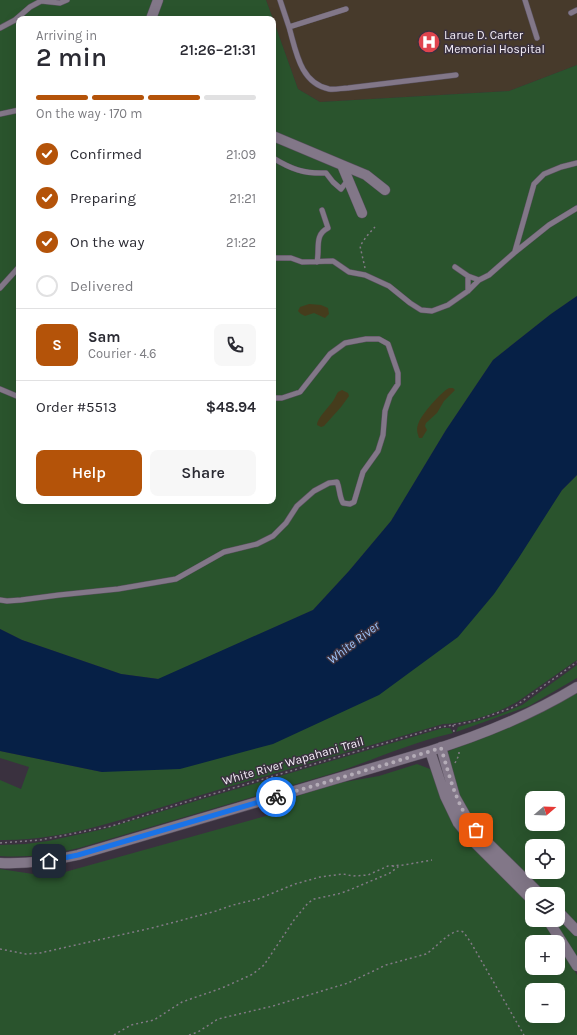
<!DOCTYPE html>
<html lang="en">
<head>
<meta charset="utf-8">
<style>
  :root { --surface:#fff; --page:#f7f7f7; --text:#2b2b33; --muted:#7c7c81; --line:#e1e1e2; --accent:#b45309 }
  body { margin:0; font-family:Karla,sans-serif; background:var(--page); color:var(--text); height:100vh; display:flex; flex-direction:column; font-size:15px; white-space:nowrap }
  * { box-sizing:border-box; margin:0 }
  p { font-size:13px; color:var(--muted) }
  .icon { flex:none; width:22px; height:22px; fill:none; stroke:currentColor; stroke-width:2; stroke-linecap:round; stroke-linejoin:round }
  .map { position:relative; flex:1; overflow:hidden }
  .drawer { position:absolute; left:16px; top:16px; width:260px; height:488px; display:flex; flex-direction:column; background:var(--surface); border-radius:8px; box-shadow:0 4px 16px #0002 }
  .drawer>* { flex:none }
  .needle { width:26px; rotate:71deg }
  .fabs { position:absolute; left:525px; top:791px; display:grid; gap:8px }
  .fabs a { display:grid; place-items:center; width:40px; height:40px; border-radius:8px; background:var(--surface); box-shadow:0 4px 16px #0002; font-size:20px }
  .pin { position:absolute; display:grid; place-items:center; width:34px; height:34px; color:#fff; margin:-17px; border-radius:8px; box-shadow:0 2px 6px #0006 }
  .courier { position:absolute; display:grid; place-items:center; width:40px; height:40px; margin:-20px; border:3px solid #1a73e8; border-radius:50%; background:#fff; color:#222; box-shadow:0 1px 5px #0007 }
  .headline em { font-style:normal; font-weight:600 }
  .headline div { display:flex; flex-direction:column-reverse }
  .headline { display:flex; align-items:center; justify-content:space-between; height:68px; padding:0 20px }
  h1 { font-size:26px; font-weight:600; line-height:30px }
  .bar { display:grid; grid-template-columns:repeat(4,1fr); gap:6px 4px; align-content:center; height:48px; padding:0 20px }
  .bar i { height:5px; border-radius:3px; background:var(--line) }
  .bar .selected { background:var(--accent) }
  .bar p { grid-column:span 4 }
  .line { display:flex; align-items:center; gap:10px; padding:0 20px; border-top:1px solid var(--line) }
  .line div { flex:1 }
  .round { display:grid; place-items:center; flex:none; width:42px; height:42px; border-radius:8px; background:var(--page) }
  ol { padding:0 20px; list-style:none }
  li { display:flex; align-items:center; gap:12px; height:44px }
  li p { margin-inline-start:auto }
  li .icon { padding:4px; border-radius:50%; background:var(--accent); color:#fff; stroke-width:4 }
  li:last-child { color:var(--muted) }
  li i { width:22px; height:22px; border:2px solid var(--line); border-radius:50% }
  .button { display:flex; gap:8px; margin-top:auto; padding:8px 20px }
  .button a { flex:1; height:46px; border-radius:8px; background:var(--accent); color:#fff; font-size:16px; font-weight:600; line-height:46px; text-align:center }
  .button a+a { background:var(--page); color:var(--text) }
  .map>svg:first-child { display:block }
  .medical { fill:#473a2b }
  .green { fill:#2a542d; fill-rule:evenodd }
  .sand { fill:#453c1c }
  .water { fill:#062046 }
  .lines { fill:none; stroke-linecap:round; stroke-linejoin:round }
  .lane-casing { stroke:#58505d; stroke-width:6 }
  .street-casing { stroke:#58505d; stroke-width:11 }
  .path { stroke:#827a86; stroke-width:1.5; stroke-dasharray:2 3; stroke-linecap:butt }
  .lane { stroke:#827788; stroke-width:5 }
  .street { stroke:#827788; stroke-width:10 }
  .done { stroke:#b4acb7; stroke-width:4; stroke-dasharray:0 7.2 }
  .route { stroke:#1a73e8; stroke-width:5 }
  .labels { text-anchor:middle; stroke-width:3; stroke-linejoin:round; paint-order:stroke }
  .poi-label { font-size:12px; fill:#f5eff8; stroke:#3a313f; text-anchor:start }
  .street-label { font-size:12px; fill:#f5eff8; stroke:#3a313f }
  .water-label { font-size:13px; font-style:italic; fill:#9ec3f9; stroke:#3a313f }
</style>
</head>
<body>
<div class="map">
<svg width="577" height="1035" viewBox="0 0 577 1035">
  <rect width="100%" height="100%" fill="#3a313f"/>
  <!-- medical -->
  <path class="medical" d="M 266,0 L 577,0 L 577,65 L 509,91 L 320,102 L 298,89 Z"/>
  <!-- green -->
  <path class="green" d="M 0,0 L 266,0 L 273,19 L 19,19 L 19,501 L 273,501 L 273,19 L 298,89 L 320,102 L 509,91 L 577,65 L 577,296 L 551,314 L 493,360 L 446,430 L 391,521 L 349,571 L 313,610 L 159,679 L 121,674 L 22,640 L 0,629 Z
    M 577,475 L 577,660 L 517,702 C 495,714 468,723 443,724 C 359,749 275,773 191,798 C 128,817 67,841 0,840 L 0,780 L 21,789 L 29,767 L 0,758 L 0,751 L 102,772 L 548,511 L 562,490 Z
    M 577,665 L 577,678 L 529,706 L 456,732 L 458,727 L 495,716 L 522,705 Z
    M 577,685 L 577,962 L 562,947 L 577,975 L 577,1035 L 0,1035 L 0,869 L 33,874 L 65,872 L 280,812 L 277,803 L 333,784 L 379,776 L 417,764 L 430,769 L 435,775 L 448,811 L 465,823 L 443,754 L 502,725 ZM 532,798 L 558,798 L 558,824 L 532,824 ZM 532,846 L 558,846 L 558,872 L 532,872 ZM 532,894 L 558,894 L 558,920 L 532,920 ZM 532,942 L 558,942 L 558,968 L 532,968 ZM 532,990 L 558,990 L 558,1016 L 532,1016 Z
    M 443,728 L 450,728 L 453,733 C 412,742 374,760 334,773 L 79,848 C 53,854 27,858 0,856 L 0,845 L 26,844 L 48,841 L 104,829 L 199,800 Z"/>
  <!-- sand -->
  <path class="sand" d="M 309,304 L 321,305 L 328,308 L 329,314 L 325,318 L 314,313 L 305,316 L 301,314 L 298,311 L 300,307 Z
    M 449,388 L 453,388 L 455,390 L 444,401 L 437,413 L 426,423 L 425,426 L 427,430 L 422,438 L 419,438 C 417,432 416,428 419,422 C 422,414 441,392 449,388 Z
    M 342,390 L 348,393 L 349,396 L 341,407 L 324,426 L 321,427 L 317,425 C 317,418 329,407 333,401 C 335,398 336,395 338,392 Z"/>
  <!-- water -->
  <path class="water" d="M 577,296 L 577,475 L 562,490 L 518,559 L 494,594 L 458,637 L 379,695 L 273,744 L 180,769 L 102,772 L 0,751 L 0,629 L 22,640 L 121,674 L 158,679 L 313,610 L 349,571 L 391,521 L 446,430 L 493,360 L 551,314 Z"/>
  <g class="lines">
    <!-- lane casing -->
    <g class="lane-casing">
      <path id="lane" d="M 280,0 L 289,27
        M 525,0 L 537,38
        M 346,9 L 289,27 C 296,51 300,83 329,89 C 335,90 342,88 348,88 L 456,75
        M 571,13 L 577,10
        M 0,28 L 15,20 L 30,7 L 41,1 L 60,3 L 67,0
        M 0,114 L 19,110
        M 273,158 C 291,169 304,174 326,173 L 333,182 L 341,189 L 348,180
        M 515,251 L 534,184 L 544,174 L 561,167 L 577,163
        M 273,258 L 291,258 L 302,262 L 333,261 L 349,272 L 365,275 L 389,286 L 410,303 L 421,310 L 432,311 L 448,305 L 468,291 L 479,280 L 489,275 L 514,253 L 549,225 L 577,208
        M 317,262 C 320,248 314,235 328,228 L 322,210
        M 455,267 L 468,276 L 479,280
        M 468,276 L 468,291
        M 0,288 L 19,267
        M 0,389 L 19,397
        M 0,600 L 7,601 L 21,600 L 59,595 L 118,589 L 176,579 L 224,552 L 257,544 L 273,536 L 286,523 L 297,506 L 314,491 L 329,483 L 337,482 C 340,489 339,496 343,503 L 350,504 L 354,502 L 363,472 L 378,451 L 383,435 L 385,411 L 390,396 L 398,384 L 398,373 L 388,344 L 379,339 L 366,339 L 345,343 L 330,354 L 300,392 L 282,398 L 273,398"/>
    </g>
    <!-- street casing -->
    <g class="street-casing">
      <path id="street" d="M 151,19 L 158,0
        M 273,136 L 342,165 L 362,213
        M 342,165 L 366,175 L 385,190
        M 441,747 L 455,797 L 468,820 L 480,835 L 540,894
        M 430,751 L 445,796 L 458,823 L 470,838 L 532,900
        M 0,863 C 27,864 52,861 78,855 L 430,751 C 482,735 531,715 577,687
        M 558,911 L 577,931
        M 548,920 L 577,966"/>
    </g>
    <!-- path -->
    <path class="path" d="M 365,268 L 360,246 L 366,237 L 375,227
      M 453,725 L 454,732
      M 455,763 L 459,755 L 459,752
      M 0,843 L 40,840 L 112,826 L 179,804 L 436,728 L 474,721 L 514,707 L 577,662
      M 0,949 L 26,954 L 40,953 L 156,927 L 216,911 L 233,905 L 258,899 L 295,884 L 320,877 L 343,874 L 353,876 L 368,875 L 388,866 L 404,865 L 432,860
      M 114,1035 L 131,1025 L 154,1020 L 182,1002 L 222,988 L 253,974 L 264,965 L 294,920 L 308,903 L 314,899 L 338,894 L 347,891 L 390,873 L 398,867 L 392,866
      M 189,1035 L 198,1032 L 218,1019 L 273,1006 L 348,983 L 386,965 L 426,954 C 435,949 453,926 463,932 C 467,936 471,943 474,948 L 524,1035"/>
    <!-- lane -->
    <use href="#lane" class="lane"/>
    <!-- street -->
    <use href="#street" class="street"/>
  </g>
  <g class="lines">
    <!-- done -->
    <path class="done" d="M 276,797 L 441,748 C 450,777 456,806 476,830"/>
    <!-- route -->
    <path class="route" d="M 49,861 L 78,855 L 276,797"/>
  </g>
  <!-- icons -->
  <defs>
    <g id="hospital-disc" transform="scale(1.15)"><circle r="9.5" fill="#e0444e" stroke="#3a313f"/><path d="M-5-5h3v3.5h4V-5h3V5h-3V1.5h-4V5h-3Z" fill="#fff"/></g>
  </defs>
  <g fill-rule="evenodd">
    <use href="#hospital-disc" x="429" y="42"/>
  </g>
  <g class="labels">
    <!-- poi labels -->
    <g class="poi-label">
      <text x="444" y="39">Larue D. Carter<tspan x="444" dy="14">Memorial Hospital</tspan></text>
    </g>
    <!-- street labels -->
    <g class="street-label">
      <text transform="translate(293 761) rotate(-16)" y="4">White River Wapahani Trail</text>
    </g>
    <!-- water labels -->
    <g class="water-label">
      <text transform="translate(353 642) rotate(-37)" y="5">White River</text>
    </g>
  </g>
</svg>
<div class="fabs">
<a><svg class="needle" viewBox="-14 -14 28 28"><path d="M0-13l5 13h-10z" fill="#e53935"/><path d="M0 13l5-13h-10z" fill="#7c7c81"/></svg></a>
<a><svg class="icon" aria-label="locate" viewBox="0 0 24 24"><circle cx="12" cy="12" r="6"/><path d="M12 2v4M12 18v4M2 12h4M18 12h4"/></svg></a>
<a><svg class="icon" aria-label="layers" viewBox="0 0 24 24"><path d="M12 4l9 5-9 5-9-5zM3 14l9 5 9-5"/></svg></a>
<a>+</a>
<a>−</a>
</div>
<div class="pin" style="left:476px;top:830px;background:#ea580c"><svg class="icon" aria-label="bag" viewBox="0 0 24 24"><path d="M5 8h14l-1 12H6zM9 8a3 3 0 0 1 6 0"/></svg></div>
<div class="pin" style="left:49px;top:861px;background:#1f2937"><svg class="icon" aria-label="home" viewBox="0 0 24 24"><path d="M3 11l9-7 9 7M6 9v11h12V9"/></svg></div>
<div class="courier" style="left:276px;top:797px"><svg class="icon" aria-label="bike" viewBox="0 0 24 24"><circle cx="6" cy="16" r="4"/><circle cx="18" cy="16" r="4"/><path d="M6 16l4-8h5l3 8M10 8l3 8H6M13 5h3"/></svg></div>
<section class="drawer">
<div class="headline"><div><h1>2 min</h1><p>Arriving in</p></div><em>21:26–21:31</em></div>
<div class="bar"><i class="selected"></i><i class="selected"></i><i class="selected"></i><i></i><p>On the way · 170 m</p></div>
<ol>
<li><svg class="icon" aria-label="check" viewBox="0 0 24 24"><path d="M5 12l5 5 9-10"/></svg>Confirmed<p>21:09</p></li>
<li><svg class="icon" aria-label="check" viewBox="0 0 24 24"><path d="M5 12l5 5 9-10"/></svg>Preparing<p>21:21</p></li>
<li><svg class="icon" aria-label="check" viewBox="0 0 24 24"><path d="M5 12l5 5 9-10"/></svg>On the way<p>21:22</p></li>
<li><i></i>Delivered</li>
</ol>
<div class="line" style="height:72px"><b class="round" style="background:var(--accent);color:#fff">S</b><div><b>Sam</b><p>Courier · 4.6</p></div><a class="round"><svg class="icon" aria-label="phone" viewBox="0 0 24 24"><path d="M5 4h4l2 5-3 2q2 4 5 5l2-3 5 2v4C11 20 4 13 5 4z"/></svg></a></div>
<div class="line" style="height:52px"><div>Order #5513</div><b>$48.94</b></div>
<div class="button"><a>Help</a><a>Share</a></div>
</section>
</div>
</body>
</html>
